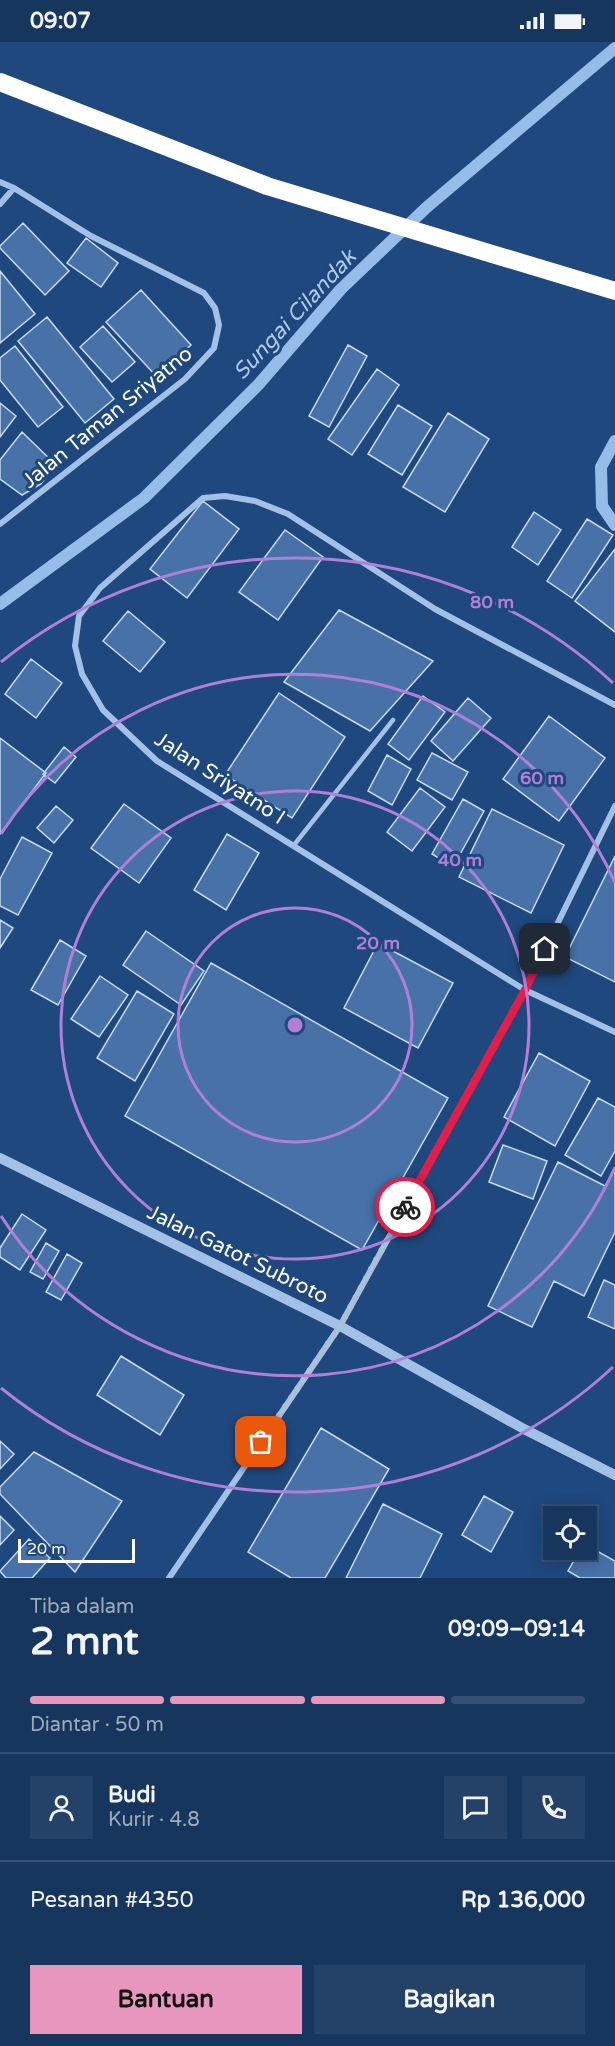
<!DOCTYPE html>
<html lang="id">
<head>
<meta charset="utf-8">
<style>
  :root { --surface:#17365e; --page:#244167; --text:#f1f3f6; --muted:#9eabbc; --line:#365073; --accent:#e797bd }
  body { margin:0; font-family:"Varela Round",sans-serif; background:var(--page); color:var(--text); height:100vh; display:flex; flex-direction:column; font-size:22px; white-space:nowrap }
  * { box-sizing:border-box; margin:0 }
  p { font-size:20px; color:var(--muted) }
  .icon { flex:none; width:33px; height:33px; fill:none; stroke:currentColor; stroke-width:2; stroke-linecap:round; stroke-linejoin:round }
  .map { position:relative; height:1536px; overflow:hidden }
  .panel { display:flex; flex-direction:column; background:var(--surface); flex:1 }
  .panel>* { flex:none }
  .buttons { position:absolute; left:543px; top:1464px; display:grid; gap:12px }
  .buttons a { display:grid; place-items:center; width:54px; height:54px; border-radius:0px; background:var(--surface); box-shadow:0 3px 15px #0003,0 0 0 2px var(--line); font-size:30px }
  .scale { position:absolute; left:18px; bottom:15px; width:117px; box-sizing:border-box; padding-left:6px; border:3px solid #fff; border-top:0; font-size:16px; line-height:21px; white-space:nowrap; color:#fff; -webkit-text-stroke:4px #1f487e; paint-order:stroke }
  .pin { position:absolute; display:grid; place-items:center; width:51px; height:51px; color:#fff; margin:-26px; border-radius:12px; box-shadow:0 3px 9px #0006 }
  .courier { position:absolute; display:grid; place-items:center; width:60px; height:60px; margin:-30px; border:4px solid #e11d48; border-radius:50%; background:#fff; color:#222; box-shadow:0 2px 8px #0007 }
  .overview em { font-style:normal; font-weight:700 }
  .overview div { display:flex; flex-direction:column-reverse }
  .overview { display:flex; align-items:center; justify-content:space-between; height:102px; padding:0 30px }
  h1 { font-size:39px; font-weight:700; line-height:45px }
  .bar { display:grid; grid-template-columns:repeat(4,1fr); gap:9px 6px; align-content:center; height:72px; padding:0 30px }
  .bar i { height:8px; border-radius:4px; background:var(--line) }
  .bar .active { background:var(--accent) }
  .bar p { grid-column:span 4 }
  .line { display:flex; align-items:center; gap:15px; padding:0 30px; border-top:2px solid var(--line) }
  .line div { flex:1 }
  .round { display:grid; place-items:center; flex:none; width:63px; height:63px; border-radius:0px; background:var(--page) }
  .action { display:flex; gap:12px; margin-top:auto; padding:12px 30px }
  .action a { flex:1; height:69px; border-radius:0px; background:var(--accent); color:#111; font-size:24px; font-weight:700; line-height:69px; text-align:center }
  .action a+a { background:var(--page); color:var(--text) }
  .status { display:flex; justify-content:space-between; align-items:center; height:42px; padding:0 30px; background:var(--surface); direction:ltr }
  .status svg { height:16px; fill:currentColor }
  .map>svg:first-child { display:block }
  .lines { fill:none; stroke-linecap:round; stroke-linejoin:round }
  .stream { stroke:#96bce9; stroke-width:12 }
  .building { fill:#4871a7; stroke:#c6dbf6; stroke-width:1.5 }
  .service { stroke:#a3c1e7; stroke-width:4.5 }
  .minor { stroke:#a3c1e7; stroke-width:6 }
  .tertiary { stroke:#a3c1e7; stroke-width:10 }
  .motorway { stroke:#fff; stroke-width:18 }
  .done { stroke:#b1bfd2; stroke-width:6; stroke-dasharray:0 10.8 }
  .route { stroke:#e11d48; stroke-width:8 }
  .ring { fill:none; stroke:#b080d9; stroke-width:3 }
  .labels { text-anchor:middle; stroke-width:6; stroke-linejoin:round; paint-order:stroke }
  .street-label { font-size:21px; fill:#fff; stroke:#1f487e }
  .water-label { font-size:22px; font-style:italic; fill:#aecbef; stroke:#1f487e }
  .centre { fill:#b080d9; stroke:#1f487e; stroke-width:3 }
  .ring-label { font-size:18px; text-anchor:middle; font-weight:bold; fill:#b080d9; stroke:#1f487e; stroke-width:6; stroke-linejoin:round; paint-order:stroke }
</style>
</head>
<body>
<div class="status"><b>09:07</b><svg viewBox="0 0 49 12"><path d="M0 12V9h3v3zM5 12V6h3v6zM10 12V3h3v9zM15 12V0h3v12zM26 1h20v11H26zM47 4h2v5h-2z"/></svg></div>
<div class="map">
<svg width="615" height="1536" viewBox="0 0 615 1536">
  <rect width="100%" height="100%" fill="#1f487e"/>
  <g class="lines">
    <!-- stream -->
    <path class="stream" d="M 615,399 L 601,425 L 602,464 L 615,483
      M 0,562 L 144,456 L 258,343 L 341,247 L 427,165 L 615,6"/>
  </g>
  <!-- building -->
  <path class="building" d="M 23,181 L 69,229 L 45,253 L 0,206 L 0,204 Z
    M 86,196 L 118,221 L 101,245 L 67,221 Z
    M 0,229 L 35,272 L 0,301 Z
    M 141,248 L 191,303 L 157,335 L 106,280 Z
    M 47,275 L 114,357 L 85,381 L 18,299 Z
    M 103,284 L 135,320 L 112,340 L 80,305 Z
    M 348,303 L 367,314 L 329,385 L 309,374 Z
    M 15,304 L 63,365 L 38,385 L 0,338 L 0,316 Z
    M 377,327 L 399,343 L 352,413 L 328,397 Z
    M 0,361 L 16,374 L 0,395 Z
    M 398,363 L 432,384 L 402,433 L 368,412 Z
    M 448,371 L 489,397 L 445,470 L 403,445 Z
    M 22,390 L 55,422 L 41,442 L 22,453 L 0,437 L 0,418 Z
    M 203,459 L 239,487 L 187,556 L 150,527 Z
    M 534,470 L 561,488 L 538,523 L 512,505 Z
    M 587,477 L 613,493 L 572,556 L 547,539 Z
    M 285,488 L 323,515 L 278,578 L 239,550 Z
    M 615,507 L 615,590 L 575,559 Z
    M 339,568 L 433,619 L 370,689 L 284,640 Z
    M 128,569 L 165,600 L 140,630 L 103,599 Z
    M 31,617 L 62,641 L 36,676 L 5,652 Z
    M 279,651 L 345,695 L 292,776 L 225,733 Z
    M 423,654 L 445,670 L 409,718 L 388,702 Z
    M 468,656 L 491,676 L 453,719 L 431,699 Z
    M 549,674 L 605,716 L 559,779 L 503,737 Z
    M 0,696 L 46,731 L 0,792 Z
    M 64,705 L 76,715 L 55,741 L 43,732 Z
    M 432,711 L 468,730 L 452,758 L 417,738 Z
    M 387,713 L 411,727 L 392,763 L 368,749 Z
    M 420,746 L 445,765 L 412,809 L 387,790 Z
    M 463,757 L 484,769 L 453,825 L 432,812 Z
    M 124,762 L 171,796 L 139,841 L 91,806 Z
    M 56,764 L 73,778 L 54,801 L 37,786 Z
    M 492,767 L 564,803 L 531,871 L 459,835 Z
    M 227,792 L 259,811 L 226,868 L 194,848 Z
    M 22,795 L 52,811 L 18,873 L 0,864 L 0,837 Z
    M 615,814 L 615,940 L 565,915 Z
    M 0,878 L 13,886 L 0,906 Z
    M 146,889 L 204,929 L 181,963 L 123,923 Z
    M 60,898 L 86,914 L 58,963 L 31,948 Z
    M 378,901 L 453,941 L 418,1006 L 344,966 Z
    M 211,921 L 448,1056 L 362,1208 L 125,1074 Z
    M 100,934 L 128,953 L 99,995 L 71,977 Z
    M 137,949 L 174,972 L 135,1039 L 97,1016 Z
    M 539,1011 L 590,1039 L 555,1104 L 504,1075 Z
    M 598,1056 L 615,1065 L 615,1109 L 601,1134 L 565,1113 Z
    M 503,1103 L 547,1119 L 533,1157 L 489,1140 Z
    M 558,1120 L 605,1144 L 615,1127 L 615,1190 L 584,1254 L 554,1239 L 532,1285 L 488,1264 Z
    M 22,1172 L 46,1188 L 20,1228 L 0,1215 L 0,1206 Z
    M 46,1201 L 59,1209 L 43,1237 L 30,1230 Z
    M 67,1212 L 82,1221 L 61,1258 L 46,1250 Z
    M 604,1238 L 615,1243 L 615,1287 L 588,1275 Z
    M 121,1314 L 184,1353 L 160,1393 L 97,1353 Z
    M 321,1386 L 389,1427 L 325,1536 L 291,1536 L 248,1510 Z
    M 0,1399 L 14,1412 L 0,1427 Z
    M 34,1410 L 122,1459 L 75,1530 L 0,1452 L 0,1445 Z
    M 484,1454 L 513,1470 L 491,1510 L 462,1493 Z
    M 383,1462 L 442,1492 L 420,1536 L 346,1536 Z
    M 0,1474 L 14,1488 L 0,1503 Z
    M 29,1497 L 50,1516 L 32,1536 L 6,1536 L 0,1529 Z
    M 586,1503 L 615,1519 L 615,1536 L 580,1536 L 568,1529 L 580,1508 L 586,1508 Z"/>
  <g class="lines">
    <!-- service -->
    <path class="service" d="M 294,803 L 393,678"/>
    <!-- minor -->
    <path class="minor" d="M 0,140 L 14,146 L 91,194 L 204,251 L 215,266 L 219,283 L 214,306 L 185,337 L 0,482
      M 0,162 L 14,146
      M 615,663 L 435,567 L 288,472 L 255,459 L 225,454 L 203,456 L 100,546 L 79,574 L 75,604 L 82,632 L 103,668 L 157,719 L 525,948 L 615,990
      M 169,1536 L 340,1284 L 525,948 L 615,764"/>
    <!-- tertiary -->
    <path class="tertiary" d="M 0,1116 L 340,1284 L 524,1387 L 615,1433"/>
    <!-- motorway -->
    <path class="motorway" d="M 0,40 L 267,144 L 615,249"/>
  </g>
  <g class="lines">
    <!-- done -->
    <path class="done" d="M 261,1400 L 340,1284 L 405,1165"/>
    <!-- route -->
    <path class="route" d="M 405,1165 L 525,948 L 545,907"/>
  </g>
  <!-- distance rings -->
  <g class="ring">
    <circle cx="295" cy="983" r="117"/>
    <circle cx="295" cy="983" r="234"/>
    <path d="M615 1125A350 350 0 0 1 1 1174M1 792A350 350 0 0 1 615 841"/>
    <path d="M613 1325A467 467 0 0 1 1 1346M1 620A467 467 0 0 1 613 641"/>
  </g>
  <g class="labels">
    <!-- street labels -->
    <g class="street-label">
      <text transform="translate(107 375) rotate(-39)" y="7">Jalan Taman Sriyatno</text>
      <text transform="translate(220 736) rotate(33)" y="7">Jalan Sriyatno I</text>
      <text transform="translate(238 1212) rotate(26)" y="7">Jalan Gatot Subroto</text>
    </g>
    <!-- water labels -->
    <g class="water-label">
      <text transform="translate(294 272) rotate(-47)" y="8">Sungai Cilandak</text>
    </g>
  </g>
  <circle cx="295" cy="983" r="9" class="centre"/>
  <g class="ring-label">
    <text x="492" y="566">80 m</text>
    <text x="542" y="742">60 m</text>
    <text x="460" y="824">40 m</text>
    <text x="378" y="907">20 m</text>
  </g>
</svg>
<div class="buttons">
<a><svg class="icon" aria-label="locate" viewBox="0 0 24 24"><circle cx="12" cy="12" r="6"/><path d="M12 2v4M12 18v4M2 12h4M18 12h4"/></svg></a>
</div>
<div class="scale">20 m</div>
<div class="pin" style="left:261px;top:1400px;background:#ea580c"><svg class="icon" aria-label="bag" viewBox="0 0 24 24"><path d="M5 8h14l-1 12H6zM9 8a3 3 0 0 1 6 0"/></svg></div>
<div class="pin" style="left:545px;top:907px;background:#1f2937"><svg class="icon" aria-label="home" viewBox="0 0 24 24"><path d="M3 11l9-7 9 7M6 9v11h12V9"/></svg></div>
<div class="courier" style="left:405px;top:1165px"><svg class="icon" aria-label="bike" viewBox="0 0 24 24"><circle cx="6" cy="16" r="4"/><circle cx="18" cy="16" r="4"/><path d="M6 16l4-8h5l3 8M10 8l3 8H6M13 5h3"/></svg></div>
</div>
<section class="panel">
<div class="overview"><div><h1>2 mnt</h1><p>Tiba dalam</p></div><em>09:09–09:14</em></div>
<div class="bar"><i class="active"></i><i class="active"></i><i class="active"></i><i></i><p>Diantar · 50 m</p></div>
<div class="line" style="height:108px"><a class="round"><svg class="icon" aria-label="person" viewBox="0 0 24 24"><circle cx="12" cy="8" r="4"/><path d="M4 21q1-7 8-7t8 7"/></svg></a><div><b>Budi</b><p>Kurir · 4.8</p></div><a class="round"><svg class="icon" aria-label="chat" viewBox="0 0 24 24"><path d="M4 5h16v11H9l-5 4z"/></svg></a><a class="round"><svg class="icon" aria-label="phone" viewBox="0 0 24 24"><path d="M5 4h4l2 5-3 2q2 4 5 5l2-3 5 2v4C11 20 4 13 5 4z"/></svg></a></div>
<div class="line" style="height:78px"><div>Pesanan #4350</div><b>Rp 136,000</b></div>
<div class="action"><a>Bantuan</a><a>Bagikan</a></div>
</section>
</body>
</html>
